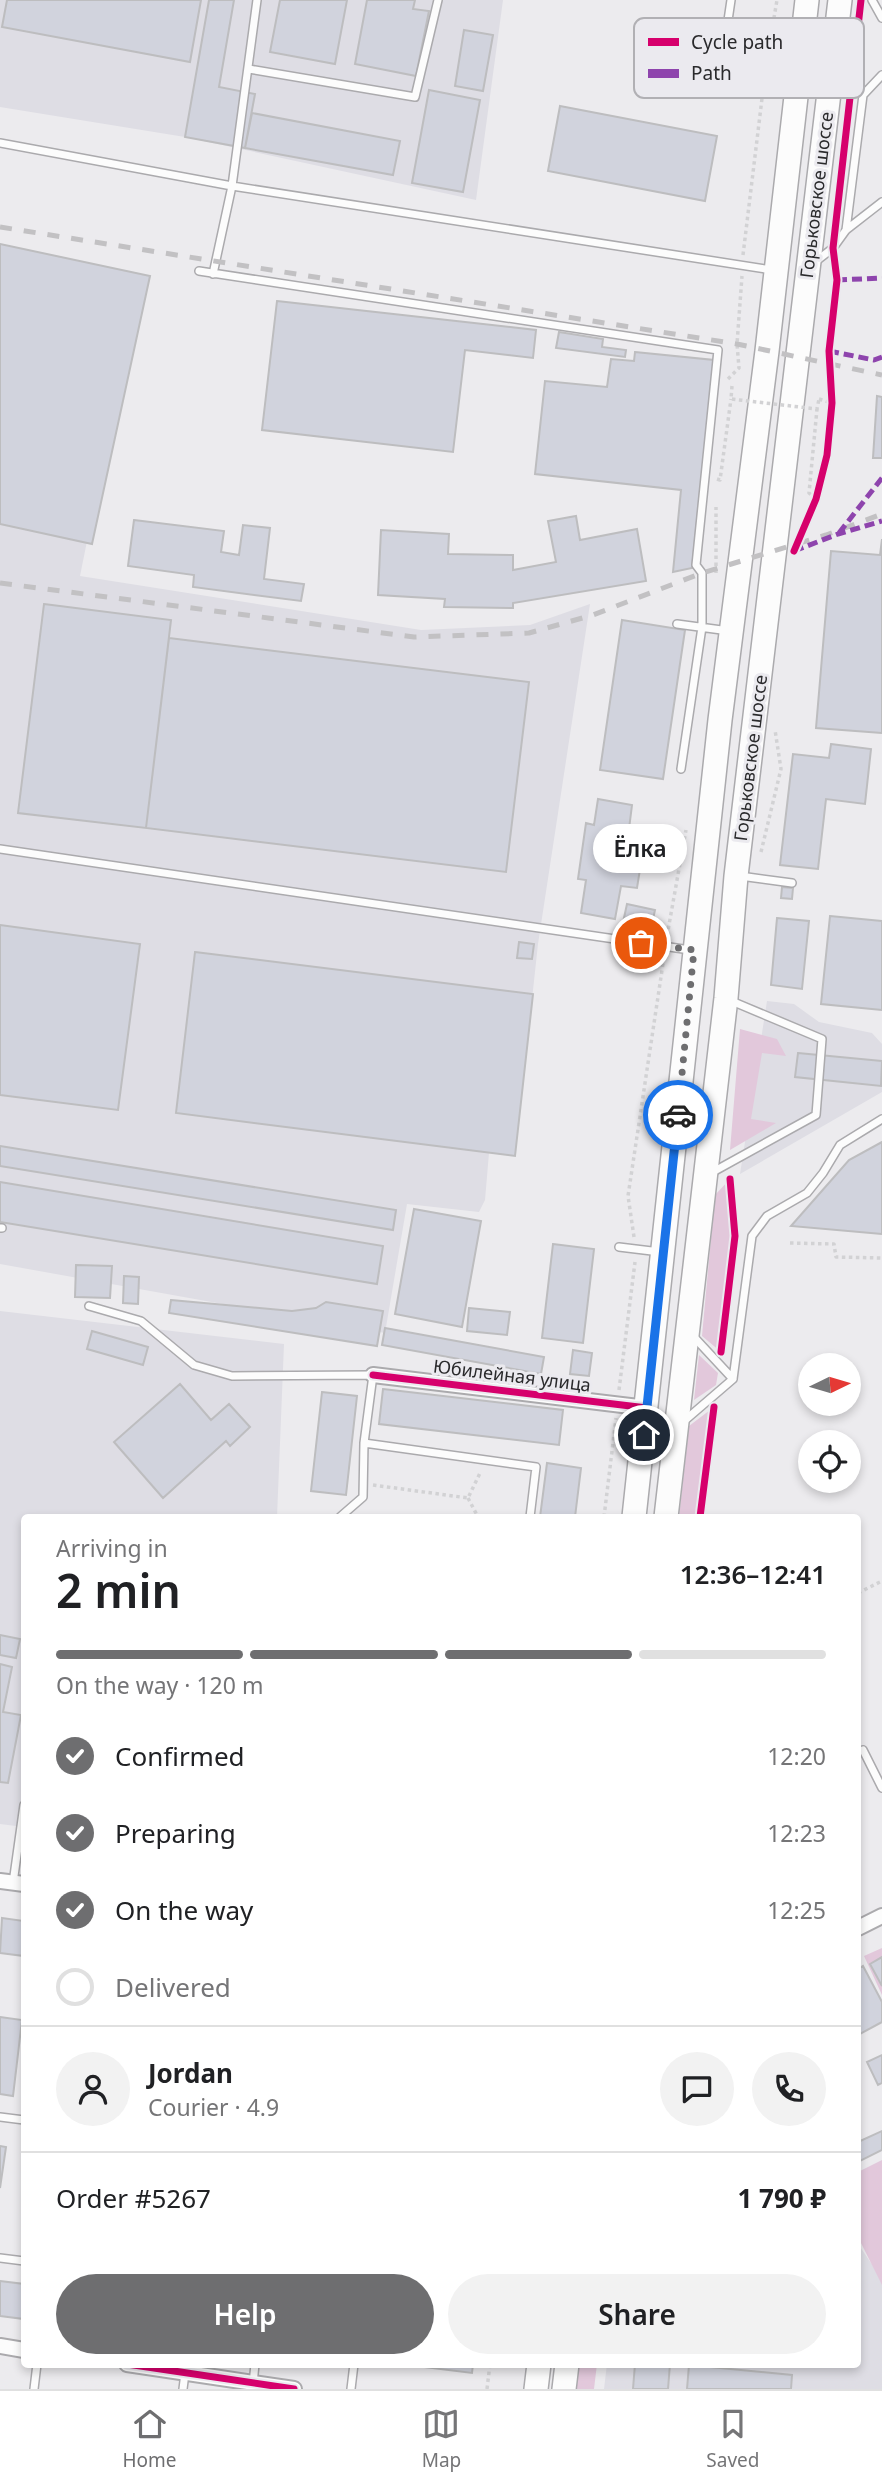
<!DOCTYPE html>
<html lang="en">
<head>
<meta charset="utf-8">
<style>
  :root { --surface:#fff; --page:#f2f2f2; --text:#202124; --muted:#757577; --line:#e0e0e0; --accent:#6e6e70 }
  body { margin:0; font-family:"Noto Sans",sans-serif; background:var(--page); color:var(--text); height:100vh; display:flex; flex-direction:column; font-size:26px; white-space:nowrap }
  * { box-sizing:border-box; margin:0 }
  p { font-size:23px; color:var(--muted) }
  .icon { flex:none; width:38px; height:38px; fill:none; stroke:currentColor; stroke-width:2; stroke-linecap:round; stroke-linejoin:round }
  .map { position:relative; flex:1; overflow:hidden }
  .panel { position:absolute; left:21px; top:1514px; width:840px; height:854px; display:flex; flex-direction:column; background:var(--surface); border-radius:7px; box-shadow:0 4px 10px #0003 }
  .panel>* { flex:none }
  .needle { width:46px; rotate:85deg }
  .controls { position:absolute; left:798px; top:1353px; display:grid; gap:14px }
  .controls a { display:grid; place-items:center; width:63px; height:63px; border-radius:50%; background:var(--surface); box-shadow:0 4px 10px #0003; font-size:35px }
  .pin { position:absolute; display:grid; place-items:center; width:60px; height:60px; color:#fff; margin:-30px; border:4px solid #fff; border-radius:50%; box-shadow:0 2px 7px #0007 }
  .courier { position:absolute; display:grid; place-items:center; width:70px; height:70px; margin:-35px; border:5px solid #1a73e8; border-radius:50%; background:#fff; color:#222; box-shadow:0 2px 9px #0007 }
  .bubble { position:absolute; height:49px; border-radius:24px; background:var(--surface); box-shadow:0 4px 10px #0003; font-size:23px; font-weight:600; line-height:49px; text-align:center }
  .head em { font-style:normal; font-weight:600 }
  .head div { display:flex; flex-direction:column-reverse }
  .head { display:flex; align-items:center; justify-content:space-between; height:119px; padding:0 35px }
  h1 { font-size:46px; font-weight:600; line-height:52px }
  .bar { display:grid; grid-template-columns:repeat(4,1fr); gap:10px 7px; align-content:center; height:84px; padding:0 35px }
  .bar i { height:9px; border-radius:5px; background:var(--line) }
  .bar .on { background:var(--accent) }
  .bar p { grid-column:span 4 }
  .line { display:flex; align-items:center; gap:18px; padding:0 35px; border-top:2px solid var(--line) }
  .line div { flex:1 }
  .round { display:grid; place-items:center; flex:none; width:74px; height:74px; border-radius:37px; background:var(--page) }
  ol { padding:0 35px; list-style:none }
  li { display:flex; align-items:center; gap:21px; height:77px }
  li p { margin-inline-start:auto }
  li .icon { padding:7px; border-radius:50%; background:var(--accent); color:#fff; stroke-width:4 }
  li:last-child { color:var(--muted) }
  li i { width:38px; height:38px; border:4px solid var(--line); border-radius:50% }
  .action { display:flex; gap:14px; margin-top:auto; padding:14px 35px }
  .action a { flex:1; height:80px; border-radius:42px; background:var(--accent); color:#fff; font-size:28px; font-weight:600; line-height:80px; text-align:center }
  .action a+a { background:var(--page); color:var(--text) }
  .dock { display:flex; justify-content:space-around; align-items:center; height:98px; border-top:2px solid var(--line); background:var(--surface); font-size:19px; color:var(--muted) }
  .dock a { display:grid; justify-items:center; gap:4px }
  .dock .on { color:var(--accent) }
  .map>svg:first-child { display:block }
  .built { fill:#dedde4 }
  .green { fill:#e2c8db }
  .building { fill:#d1d3dd; stroke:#bdbdbf; stroke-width:2 }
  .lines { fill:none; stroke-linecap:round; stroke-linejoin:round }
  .lane-casing { stroke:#abaaad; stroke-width:10 }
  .street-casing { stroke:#abaaad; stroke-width:18 }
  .primary-casing { stroke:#abaaad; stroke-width:26 }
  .path { stroke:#d2d2d4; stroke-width:3.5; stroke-dasharray:3.5 3.5; stroke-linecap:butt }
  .lane { stroke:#fcfcfc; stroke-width:7 }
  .street { stroke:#fcfcfc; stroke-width:14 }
  .primary { stroke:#fcfcfc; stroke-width:23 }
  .rail { stroke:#c2c1c3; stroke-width:5; stroke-dasharray:12 12; stroke-linecap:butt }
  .path-bridge { stroke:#d2d2d4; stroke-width:3.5; stroke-dasharray:3.5 3.5; stroke-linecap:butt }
  .quiet { stroke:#8e44ad; stroke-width:5; stroke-dasharray:10 5; stroke-linecap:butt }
  .cycleway-casing { stroke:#ebeaef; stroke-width:11 }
  .cycleway { stroke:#d6006c; stroke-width:7 }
  .done { stroke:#6e6e70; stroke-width:7; stroke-dasharray:0 12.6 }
  .route { stroke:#1a73e8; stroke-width:9 }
  .labels { text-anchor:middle; stroke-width:6; stroke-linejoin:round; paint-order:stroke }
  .street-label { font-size:18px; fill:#2a2a2c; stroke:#ebeaef }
  .key { fill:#ebeaef; stroke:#b1b0b4; stroke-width:2 }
  .key-label { font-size:19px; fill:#2a2a2c }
</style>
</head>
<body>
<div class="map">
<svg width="882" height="2389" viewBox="0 0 882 2389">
  <rect width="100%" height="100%" fill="#ecebee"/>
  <!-- built -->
  <path class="built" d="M 0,0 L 503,0 L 476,200 L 185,137 L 0,107 Z
    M 0,264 L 138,288 L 80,576 L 421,630 L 530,625 L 590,604 L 538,944 L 515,1156 L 489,1153 L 485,1200 L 479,1212 L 407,1204 L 385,1333 L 0,1264 Z
    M 767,1001 L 794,1004 L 819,1022 L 872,1033 L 882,1044 L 882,1092 L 740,1174 Z
    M 0,1311 L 284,1344 L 277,1517 L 24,1517 L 24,1827 L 0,1824 Z
    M 858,2244 L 882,2279 L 882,2389 L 604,2389 L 607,2364 L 858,2364 Z"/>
  <!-- green -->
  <path class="green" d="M 740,1029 L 777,1039 L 786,1056 L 762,1053 L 751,1119 L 776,1123 L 730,1150 Z
    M 730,1179 L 735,1236 L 721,1352 L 702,1336 L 715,1195 Z
    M 699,1355 L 718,1373 L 716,1385 L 694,1400 Z
    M 714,1407 L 700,1517 L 679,1517 L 689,1426 Z
    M 882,1948 L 882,1995 L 864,1956 Z
    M 882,2160 L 882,2285 L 858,2237 L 858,2172 Z
    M 578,2364 L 597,2364 L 594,2389 L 575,2389 Z"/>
  <!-- building -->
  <path class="building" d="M 7,0 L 201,0 L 190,62 L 2,27 Z
    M 7,0 L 201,0 L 190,62 L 2,27 Z
    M 209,0 L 234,0 L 219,87 L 255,94 L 245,148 L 185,137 Z
    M 280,0 L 347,0 L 335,64 L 270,52 Z
    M 367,0 L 415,0 L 413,9 L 429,11 L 416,76 L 355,64 Z
    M 464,30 L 493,35 L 483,91 L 455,86 Z
    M 429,90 L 480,100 L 463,192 L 412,183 Z
    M 560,106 L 717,136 L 705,201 L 548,171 Z
    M 252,113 L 400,141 L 393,175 L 245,148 Z
    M 0,244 L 150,276 L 92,544 L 0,524 Z
    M 277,301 L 536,330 L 533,358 L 465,350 L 453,452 L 262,430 Z
    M 559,332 L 603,339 L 602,347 L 626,350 L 625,357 L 556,348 Z
    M 635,352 L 714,360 L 692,568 L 673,572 L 681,490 L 535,474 L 545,381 L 607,387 L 611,359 L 634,361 Z
    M 877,396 L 882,397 L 882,458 L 873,458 Z
    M 576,516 L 580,540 L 637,529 L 646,581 L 513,603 L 513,608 L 444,607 L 445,599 L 378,595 L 381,530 L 449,534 L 448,554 L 513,555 L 513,570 L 556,562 L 548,521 Z
    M 134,520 L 224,531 L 221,552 L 239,555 L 243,525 L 270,528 L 264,579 L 304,584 L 301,601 L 193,587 L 194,575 L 128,566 Z
    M 882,539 L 882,733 L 816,728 L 831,551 L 880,555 Z
    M 44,604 L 171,620 L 146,828 L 18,813 Z
    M 622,620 L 685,630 L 663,779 L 600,770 Z
    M 169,638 L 529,682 L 506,872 L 146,828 Z
    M 831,744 L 871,749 L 865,804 L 826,799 L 818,869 L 780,865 L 793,754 L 829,758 Z
    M 598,799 L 632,805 L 629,829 L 646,832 L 637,888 L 621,886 L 615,919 L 581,913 L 586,880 L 578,879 L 586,823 L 594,825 Z
    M 782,887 L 793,888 L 792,899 L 781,898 Z
    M 627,904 L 655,910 L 650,933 L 622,927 Z
    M 830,916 L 882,921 L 882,1010 L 821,1004 Z
    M 777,918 L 809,921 L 802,989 L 771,985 Z
    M 0,925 L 140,944 L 118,1110 L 0,1095 Z
    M 519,942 L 534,944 L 532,959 L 517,958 Z
    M 195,952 L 533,994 L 515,1156 L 176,1113 Z
    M 798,1053 L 882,1061 L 881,1086 L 795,1077 Z
    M 882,1142 L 882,1234 L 791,1226 L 849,1160 Z
    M 0,1146 L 396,1210 L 393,1230 L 0,1166 Z
    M 0,1182 L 383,1246 L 377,1284 L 0,1222 Z
    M 414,1209 L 481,1221 L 462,1327 L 395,1314 Z
    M 553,1244 L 594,1249 L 583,1343 L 542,1338 Z
    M 76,1265 L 112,1266 L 110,1298 L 75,1297 Z
    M 124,1276 L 139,1277 L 138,1304 L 123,1303 Z
    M 171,1300 L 292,1311 L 316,1308 L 326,1302 L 383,1311 L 377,1346 L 169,1313 Z
    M 469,1308 L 510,1312 L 507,1335 L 467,1331 Z
    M 385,1328 L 544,1357 L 541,1374 L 382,1345 Z
    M 92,1331 L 148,1347 L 143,1365 L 87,1349 Z
    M 573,1350 L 592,1353 L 589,1376 L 570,1374 Z
    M 180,1384 L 211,1420 L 229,1404 L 250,1427 L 230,1446 L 226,1441 L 163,1498 L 114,1442 Z
    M 383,1389 L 563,1410 L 559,1445 L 379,1424 Z
    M 322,1392 L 357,1396 L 346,1495 L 311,1491 Z
    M 547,1463 L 581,1468 L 575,1517 L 540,1517 Z
    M 0,1635 L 20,1639 L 16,1658 L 0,1655 Z
    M 0,1664 L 12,1667 L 3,1712 L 21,1715 L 8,1783 L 0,1782 Z
    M 2,1918 L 24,1921 L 24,1956 L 0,1953 Z
    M 882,1957 L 882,1986 L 870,1964 Z
    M 863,1966 L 882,2002 L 882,2022 L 858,2035 L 858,1969 Z
    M 0,2017 L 22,2020 L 13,2096 L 0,2094 Z
    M 882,2055 L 882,2083 L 878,2085 L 867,2062 Z
    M 882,2131 L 882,2150 L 858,2162 L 858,2142 Z
    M 0,2146 L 6,2147 L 0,2188 Z
    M 0,2281 L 24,2284 L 24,2319 L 0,2316 Z
    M 400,2364 L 473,2364 L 472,2373 Z
    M 635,2364 L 670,2364 L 668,2389 L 633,2389 Z
    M 689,2365 L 792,2375 L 791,2389 L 687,2389 Z"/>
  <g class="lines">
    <!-- lane casing -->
    <g class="lane-casing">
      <path id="lane" d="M 731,0 L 726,34 L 791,88
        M 872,0 L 882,18
        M 249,69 L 415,97 L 438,0
        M 0,143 L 232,186 L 772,270
        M 846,230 L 863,95 L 882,75
        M 815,262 L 833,248 L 846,230 L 882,202
        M 199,271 L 718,350 L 696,565 L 702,573 L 702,627 L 681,769
        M 213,274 L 232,186 L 257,0
        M 677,624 L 729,631
        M 0,849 L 690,950
        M 740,876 L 792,883
        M 711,1173 L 816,1115 L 822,1039 L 729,1000
        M 0,1228 L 2,1228
        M 619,1247 L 660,1252
        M 89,1306 L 141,1321 L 194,1365 L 232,1376 L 373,1375 L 364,1443 L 536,1467 L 530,1517
        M 693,1336 L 733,1379
        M 683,1422 L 733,1379 L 752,1236 L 767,1216 L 807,1193 L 823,1173 L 840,1145 L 882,1119
        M 340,1517 L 363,1497 L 364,1443
        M 863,1750 L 882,1788
        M 13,1883 L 24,1805
        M 0,2117 L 24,2120
        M 0,2258 L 24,2261
        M 253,2384 L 255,2364
        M 34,2389 L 37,2364
        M 183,2389 L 185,2373
        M 351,2389 L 354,2364"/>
    </g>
    <!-- street casing -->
    <g class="street-casing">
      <path id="street" d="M 373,1375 L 647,1408
        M 0,1881 L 24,1884
        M 858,1928 L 882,1916
        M 0,2346 L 24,2350
        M 127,2364 L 294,2389"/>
    </g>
    <!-- primary casing -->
    <g class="primary-casing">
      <path id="primary" d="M 634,1517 L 720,720 L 767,351 L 807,0
        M 666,1517 L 726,998 L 736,876 L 840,0
        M 536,2389 L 539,2364
        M 564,2389 L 567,2364"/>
    </g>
    <!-- path -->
    <path class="path" d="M 768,53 L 777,0
      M 743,255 L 764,82
      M 728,379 L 739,368 L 737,344 L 742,276
      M 819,399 L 832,403
      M 717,479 L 720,480 L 731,399
      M 816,499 L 809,493 L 817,409
      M 716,573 L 716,507
      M 761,852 L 781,769 L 775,730
      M 667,936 L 686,830
      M 634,1237 L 628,1196 L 664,957
      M 790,1243 L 834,1244 L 836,1257 L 882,1258
      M 619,1390 L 635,1262
      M 373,1485 L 468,1498 L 481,1471
      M 468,1498 L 478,1517
      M 604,1517 L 616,1418
      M 858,1593 L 882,1581
      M 487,2389 L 490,2364"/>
    <!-- lane -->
    <use href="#lane" class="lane"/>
    <!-- street -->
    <use href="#street" class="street"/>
    <!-- primary -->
    <use href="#primary" class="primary"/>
    <!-- rail -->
    <path class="rail" d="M 0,227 L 737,344 L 882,375
      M 0,583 L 414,637 L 529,633 L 593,615 L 702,573 L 826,535 L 882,514"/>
    <!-- path-bridge -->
    <path class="path-bridge" d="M 732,386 L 731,399 L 817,409 L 819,399"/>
    <!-- quiet -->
    <path class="quiet" d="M 837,280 L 882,278
      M 829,351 L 874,360 L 882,357
      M 839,533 L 882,478
      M 794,551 L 838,534 L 882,521"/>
    <!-- cycleway casing -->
    <g class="cycleway-casing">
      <path id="cycleway" d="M 794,551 L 816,499 L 827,455 L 832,403 L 829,351 L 837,280 L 833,248 L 861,0
        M 721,1352 L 735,1236 L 730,1179
        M 373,1375 L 647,1408
        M 700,1517 L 714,1407
        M 127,2364 L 294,2389"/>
    </g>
    <!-- cycleway -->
    <use href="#cycleway" class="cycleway"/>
  </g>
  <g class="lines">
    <!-- done -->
    <path class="done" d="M 641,943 L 694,950 L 678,1115"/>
    <!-- route -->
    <path class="route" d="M 644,1435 L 678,1115"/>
  </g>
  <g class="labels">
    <!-- street labels -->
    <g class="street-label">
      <text transform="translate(817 195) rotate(-83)" y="6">Горьковское шоссе</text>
      <text transform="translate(751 758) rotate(-83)" y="6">Горьковское шоссе</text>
      <text transform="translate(512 1376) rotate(7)" y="6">Юбилейная улица</text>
    </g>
  </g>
  <!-- legend -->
  <rect x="634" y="18" width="230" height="80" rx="10" class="key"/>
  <rect x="648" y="38" width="31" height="8" fill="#d6006c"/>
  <rect x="648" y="69" width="31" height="9" fill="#8e44ad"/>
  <g class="key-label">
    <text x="691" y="49">Cycle path</text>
    <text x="691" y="80">Path</text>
  </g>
</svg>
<div class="controls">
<a><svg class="needle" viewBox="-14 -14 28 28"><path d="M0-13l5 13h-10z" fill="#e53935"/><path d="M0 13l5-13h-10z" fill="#757577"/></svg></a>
<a><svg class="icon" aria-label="locate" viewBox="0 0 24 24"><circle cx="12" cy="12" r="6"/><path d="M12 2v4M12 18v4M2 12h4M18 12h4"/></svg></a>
</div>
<div class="pin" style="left:641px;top:943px;background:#ea580c"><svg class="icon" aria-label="bag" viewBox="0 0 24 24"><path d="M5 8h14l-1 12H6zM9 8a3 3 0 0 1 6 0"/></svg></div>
<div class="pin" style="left:644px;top:1435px;background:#1f2937"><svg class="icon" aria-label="home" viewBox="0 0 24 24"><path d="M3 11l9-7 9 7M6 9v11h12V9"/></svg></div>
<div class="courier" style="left:678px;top:1115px"><svg class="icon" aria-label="car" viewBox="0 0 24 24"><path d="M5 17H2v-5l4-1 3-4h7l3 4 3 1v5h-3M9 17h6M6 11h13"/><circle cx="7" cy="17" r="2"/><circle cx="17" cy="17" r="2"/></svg></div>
<div class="bubble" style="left:593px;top:824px;width:94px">Ёлка</div>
<section class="panel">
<div class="head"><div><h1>2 min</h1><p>Arriving in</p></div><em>12:36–12:41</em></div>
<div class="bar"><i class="on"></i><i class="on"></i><i class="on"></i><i></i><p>On the way · 120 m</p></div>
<ol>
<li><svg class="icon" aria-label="check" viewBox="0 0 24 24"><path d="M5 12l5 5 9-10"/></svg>Confirmed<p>12:20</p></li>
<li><svg class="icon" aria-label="check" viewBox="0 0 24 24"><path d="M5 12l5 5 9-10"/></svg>Preparing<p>12:23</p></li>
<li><svg class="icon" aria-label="check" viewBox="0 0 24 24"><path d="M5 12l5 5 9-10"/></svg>On the way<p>12:25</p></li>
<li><i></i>Delivered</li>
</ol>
<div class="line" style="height:126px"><a class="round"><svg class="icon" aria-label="person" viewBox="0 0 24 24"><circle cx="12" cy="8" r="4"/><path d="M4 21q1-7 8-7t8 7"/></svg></a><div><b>Jordan</b><p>Courier · 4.9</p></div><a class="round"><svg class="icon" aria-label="chat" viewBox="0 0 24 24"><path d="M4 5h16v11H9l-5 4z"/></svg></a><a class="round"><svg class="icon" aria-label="phone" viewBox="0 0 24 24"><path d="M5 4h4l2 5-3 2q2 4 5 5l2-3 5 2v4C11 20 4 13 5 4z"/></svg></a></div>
<div class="line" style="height:91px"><div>Order #5267</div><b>1 790 ₽</b></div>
<div class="action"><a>Help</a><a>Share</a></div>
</section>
</div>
<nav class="dock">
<a class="on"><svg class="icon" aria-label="home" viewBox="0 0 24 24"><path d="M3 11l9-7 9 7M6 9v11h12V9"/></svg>Home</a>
<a><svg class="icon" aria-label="map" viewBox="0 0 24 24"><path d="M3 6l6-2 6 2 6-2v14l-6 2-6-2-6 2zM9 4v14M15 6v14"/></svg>Map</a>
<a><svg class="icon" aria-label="saved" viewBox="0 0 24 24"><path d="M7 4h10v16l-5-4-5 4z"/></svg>Saved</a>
</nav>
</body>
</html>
